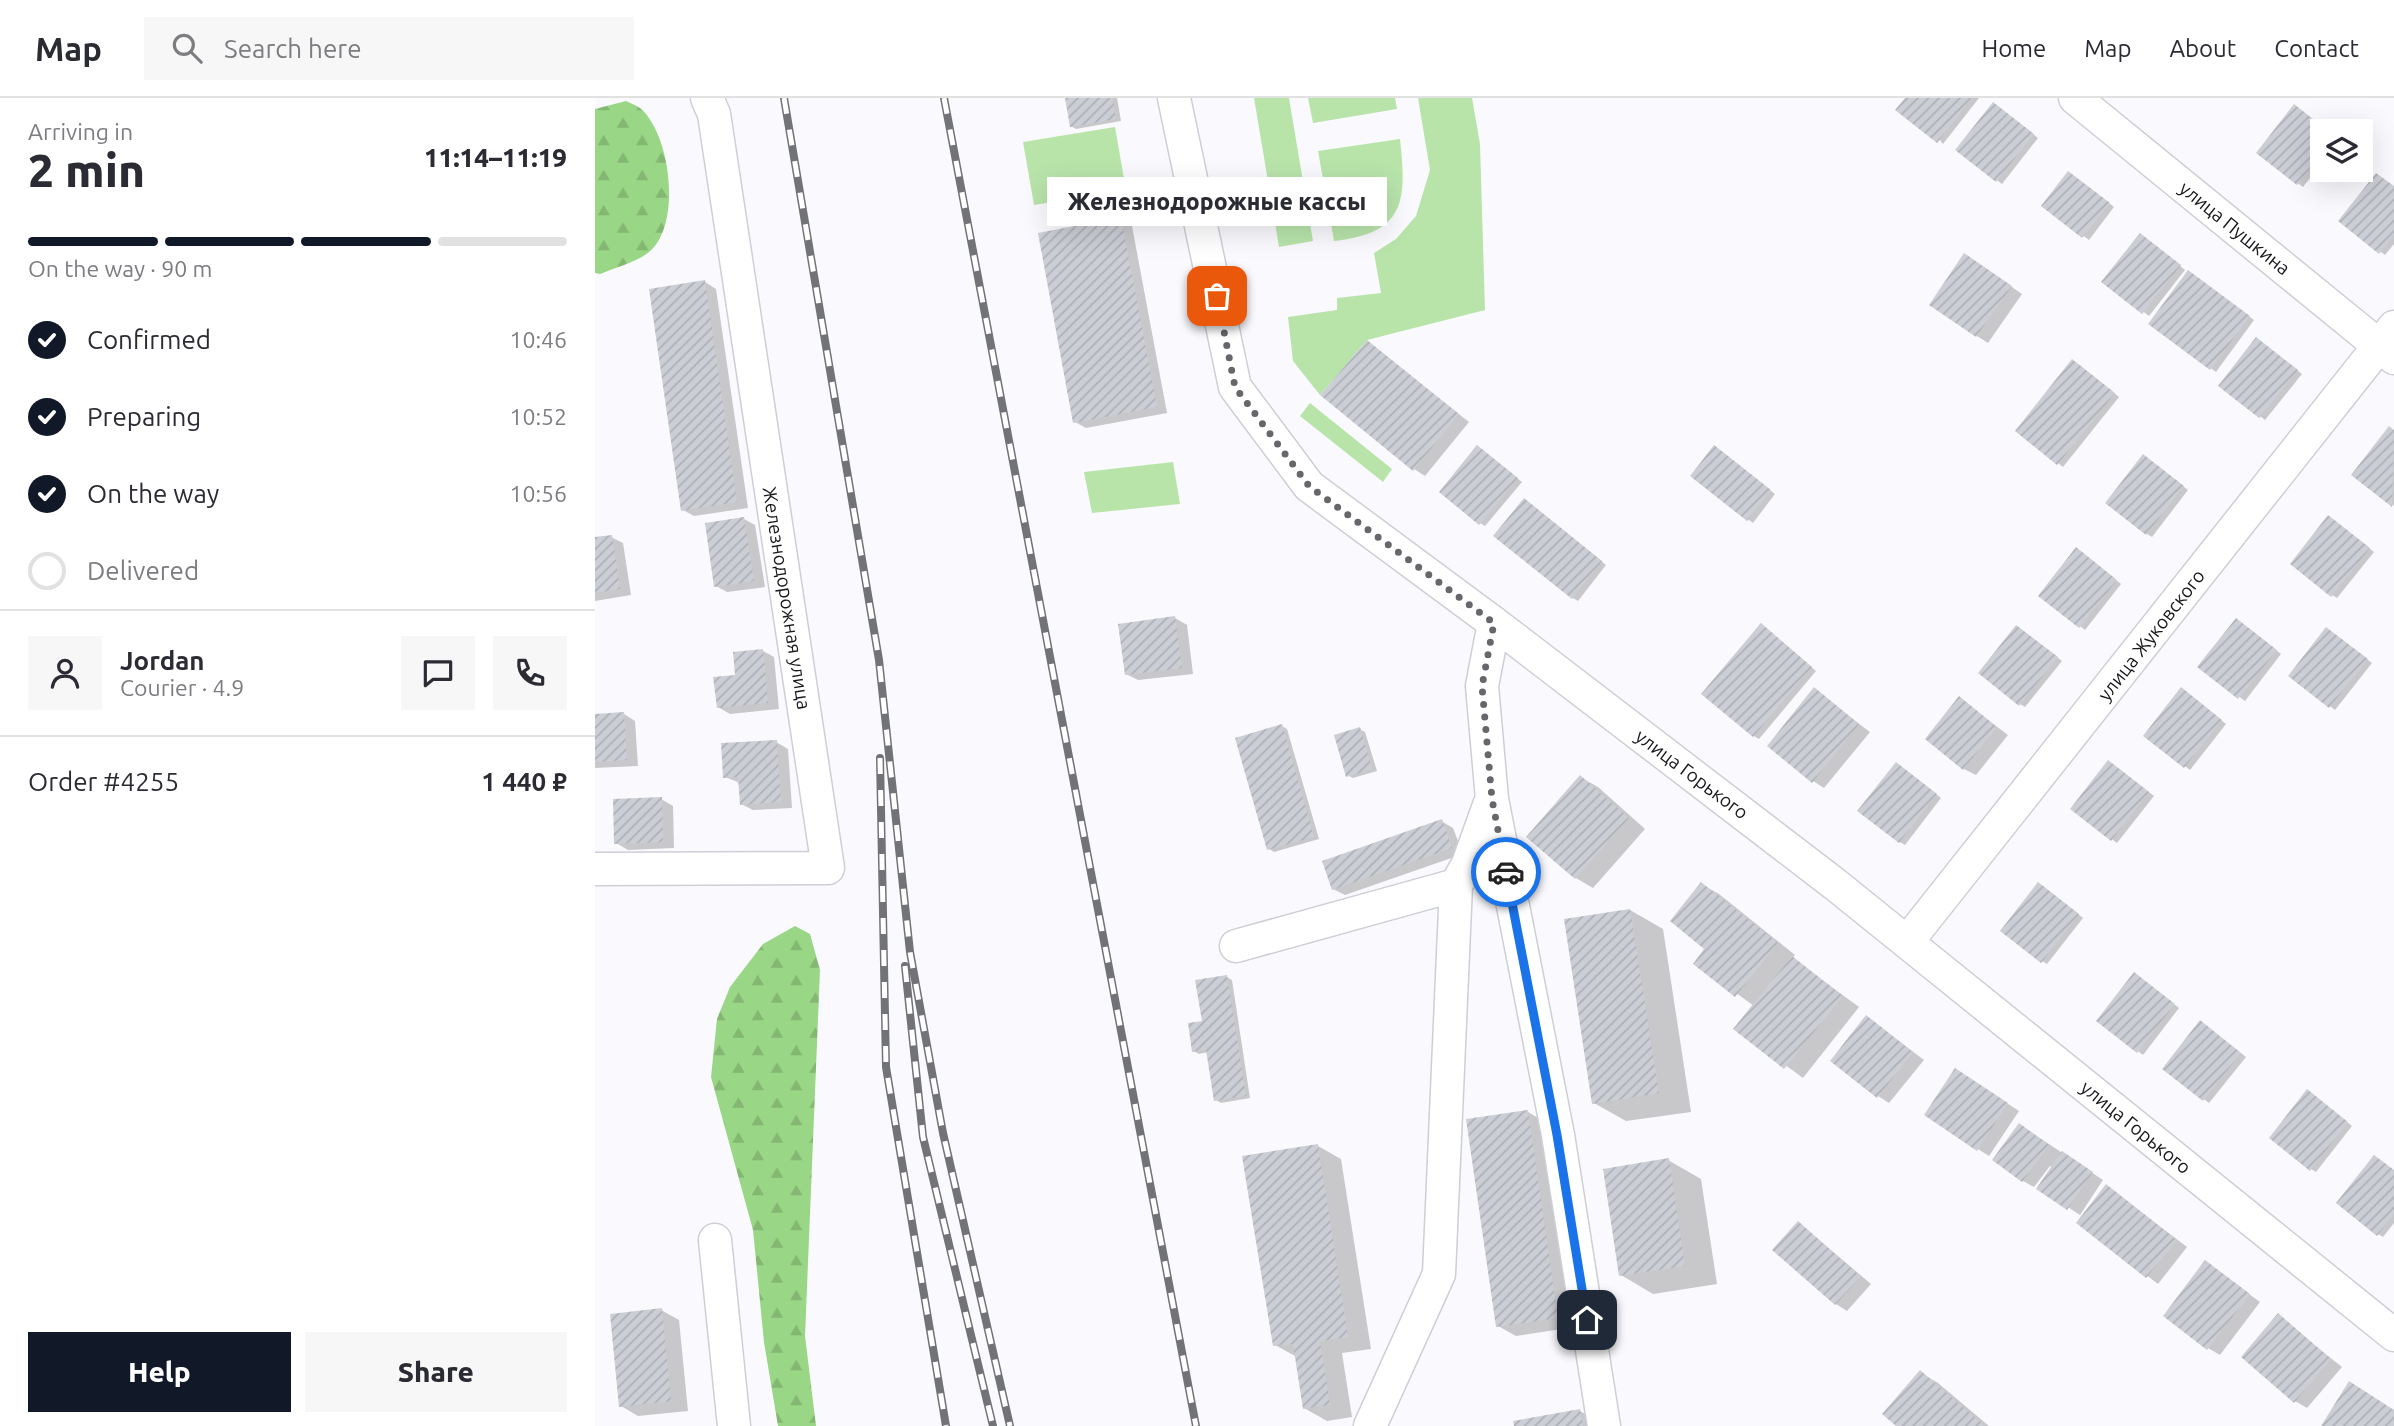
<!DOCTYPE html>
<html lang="en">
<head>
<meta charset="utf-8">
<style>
  :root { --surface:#fff; --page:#f7f7f7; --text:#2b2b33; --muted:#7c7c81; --line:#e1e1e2; --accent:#111827 }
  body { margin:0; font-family:Ubuntu,sans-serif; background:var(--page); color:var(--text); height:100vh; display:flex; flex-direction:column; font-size:26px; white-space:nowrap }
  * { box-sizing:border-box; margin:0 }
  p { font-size:23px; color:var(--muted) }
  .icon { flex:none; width:38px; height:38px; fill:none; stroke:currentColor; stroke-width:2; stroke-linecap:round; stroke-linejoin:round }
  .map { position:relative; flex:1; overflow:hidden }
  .side { display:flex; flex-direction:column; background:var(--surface); width:595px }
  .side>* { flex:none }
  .fabs { position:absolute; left:1715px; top:21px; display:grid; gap:14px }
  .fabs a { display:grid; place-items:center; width:63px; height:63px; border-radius:0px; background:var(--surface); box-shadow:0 7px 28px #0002; font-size:35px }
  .pin { position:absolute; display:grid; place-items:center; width:60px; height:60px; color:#fff; margin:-30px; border-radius:14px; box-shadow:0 4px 10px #0006 }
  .courier { position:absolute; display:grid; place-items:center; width:70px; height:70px; margin:-35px; border:5px solid #1a73e8; border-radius:50%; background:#fff; color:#222; box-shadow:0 2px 9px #0007 }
  .bubble { position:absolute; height:49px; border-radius:0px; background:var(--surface); box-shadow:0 7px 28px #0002; font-size:23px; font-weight:800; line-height:49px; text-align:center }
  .overview em { font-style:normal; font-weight:800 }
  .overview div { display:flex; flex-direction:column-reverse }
  .overview { display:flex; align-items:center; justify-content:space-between; height:119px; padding:0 28px }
  h1 { font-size:46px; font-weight:800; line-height:52px }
  .bar { display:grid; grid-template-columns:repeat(4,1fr); gap:10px 7px; align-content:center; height:84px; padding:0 28px }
  .bar i { height:9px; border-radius:5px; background:var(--line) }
  .bar .on { background:var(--accent) }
  .bar p { grid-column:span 4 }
  .line { display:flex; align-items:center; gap:18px; padding:0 28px; border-top:2px solid var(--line) }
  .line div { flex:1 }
  .round { display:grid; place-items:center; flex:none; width:74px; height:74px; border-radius:0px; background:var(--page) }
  ol { padding:0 28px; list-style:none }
  li { display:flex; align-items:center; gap:21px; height:77px }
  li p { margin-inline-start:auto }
  li .icon { padding:7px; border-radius:50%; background:var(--accent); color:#fff; stroke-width:4 }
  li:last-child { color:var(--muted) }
  li i { width:38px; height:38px; border:4px solid var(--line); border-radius:50% }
  .cta { display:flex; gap:14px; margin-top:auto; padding:14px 28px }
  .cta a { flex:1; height:80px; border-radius:0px; background:var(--accent); color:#fff; font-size:28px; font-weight:800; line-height:80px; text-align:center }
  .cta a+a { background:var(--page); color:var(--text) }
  header { display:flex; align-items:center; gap:42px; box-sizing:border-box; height:98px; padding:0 35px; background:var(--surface); border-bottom:2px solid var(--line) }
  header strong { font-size:33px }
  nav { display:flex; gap:38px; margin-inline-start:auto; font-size:24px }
  .search { width:490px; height:63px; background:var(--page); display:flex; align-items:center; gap:18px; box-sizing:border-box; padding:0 24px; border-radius:0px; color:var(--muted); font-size:26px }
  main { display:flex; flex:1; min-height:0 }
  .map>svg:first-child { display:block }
  .grass { fill:#b8e4aa }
  .forest { fill:url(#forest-firs) }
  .shadow { fill:#0003 }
  .building { fill:url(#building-hatch) }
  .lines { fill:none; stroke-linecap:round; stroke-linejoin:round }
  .minor-casing { stroke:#cdcfd7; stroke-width:35 }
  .minor { stroke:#fff; stroke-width:32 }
  .rail-casing { stroke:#727376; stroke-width:8 }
  .rail { stroke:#fff; stroke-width:5; stroke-dasharray:16; stroke-linecap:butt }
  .done { stroke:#66676a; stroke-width:7; stroke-dasharray:0 12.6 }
  .route { stroke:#1a73e8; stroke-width:9 }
  .labels { text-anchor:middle; stroke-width:6; stroke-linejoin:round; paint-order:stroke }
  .street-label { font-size:19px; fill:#17181b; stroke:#fff }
</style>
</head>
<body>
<header>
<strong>Map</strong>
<div class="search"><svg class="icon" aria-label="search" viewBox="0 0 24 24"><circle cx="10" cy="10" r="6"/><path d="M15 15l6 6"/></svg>Search here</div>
<nav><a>Home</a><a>Map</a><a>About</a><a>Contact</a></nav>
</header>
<main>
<section class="side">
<div class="overview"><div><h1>2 min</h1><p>Arriving in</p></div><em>11:14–11:19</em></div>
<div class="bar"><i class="on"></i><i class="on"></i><i class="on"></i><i></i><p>On the way · 90 m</p></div>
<ol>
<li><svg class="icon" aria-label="check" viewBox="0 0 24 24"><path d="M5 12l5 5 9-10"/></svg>Confirmed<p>10:46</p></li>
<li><svg class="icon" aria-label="check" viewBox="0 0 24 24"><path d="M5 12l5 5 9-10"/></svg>Preparing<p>10:52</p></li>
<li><svg class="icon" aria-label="check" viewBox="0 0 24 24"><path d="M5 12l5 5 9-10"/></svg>On the way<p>10:56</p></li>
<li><i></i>Delivered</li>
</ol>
<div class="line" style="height:126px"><a class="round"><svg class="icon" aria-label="person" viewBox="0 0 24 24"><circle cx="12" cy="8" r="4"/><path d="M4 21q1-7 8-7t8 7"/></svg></a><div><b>Jordan</b><p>Courier · 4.9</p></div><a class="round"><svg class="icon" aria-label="chat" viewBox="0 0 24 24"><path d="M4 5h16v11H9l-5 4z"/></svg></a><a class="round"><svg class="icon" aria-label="phone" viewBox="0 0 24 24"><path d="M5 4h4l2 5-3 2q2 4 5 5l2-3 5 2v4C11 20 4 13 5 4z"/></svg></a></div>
<div class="line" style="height:91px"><div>Order #4255</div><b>1 440 ₽</b></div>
<div class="cta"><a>Help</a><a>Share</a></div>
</section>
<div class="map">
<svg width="1799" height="1328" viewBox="0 0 1799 1328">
  <defs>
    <pattern id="forest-firs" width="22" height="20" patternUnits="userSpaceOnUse" patternTransform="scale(1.75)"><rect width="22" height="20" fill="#99d685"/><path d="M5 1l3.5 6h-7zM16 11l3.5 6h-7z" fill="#83b772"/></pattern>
    <pattern id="building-hatch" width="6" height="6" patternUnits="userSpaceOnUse" patternTransform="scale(1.75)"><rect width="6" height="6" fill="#ccced6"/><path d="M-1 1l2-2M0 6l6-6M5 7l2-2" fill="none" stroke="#aeb0b7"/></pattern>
  </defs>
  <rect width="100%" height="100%" fill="#fafafe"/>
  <!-- grass -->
  <path class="grass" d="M 659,0 L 694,0 L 718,143 L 684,149 Z
    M 713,0 L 800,0 L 802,11 L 718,25 Z
    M 823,0 L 877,0 L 885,46 L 890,212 L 772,242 L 725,297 L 698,263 L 693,219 L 742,212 L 742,200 L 786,195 L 779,155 L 801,141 L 821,118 L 835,72 Z
    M 520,29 L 531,92 L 439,107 L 428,44 Z
    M 805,41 C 812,104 810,135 739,143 L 723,53 Z
    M 715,305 L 797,371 L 788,384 L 705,318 Z
    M 578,364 L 585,406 L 497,415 L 489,374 Z"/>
  <!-- forest -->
  <path class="forest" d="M 31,3 C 35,5 41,7 45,10 C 76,36 87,127 54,154 C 42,164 19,170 5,176 L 0,175 L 0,11 Z
    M 200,828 L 215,836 L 225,872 L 210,1238 L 221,1328 L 183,1328 L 169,1244 L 158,1132 L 116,979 L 122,921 L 135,889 L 168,846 Z"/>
  <!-- shadow -->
  <path class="shadow" d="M 472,0 L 522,0 L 526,23 L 481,31 L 476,28 Z
    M 1312,0 L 1384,0 L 1348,46 Z
    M 1403,9 L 1443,40 L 1407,86 L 1362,52 Z
    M 1705,12 L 1732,33 L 1727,33 L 1727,65 L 1708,89 L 1663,55 Z
    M 1479,78 L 1519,109 L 1494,142 L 1449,108 Z
    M 1799,89 L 1799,146 L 1790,157 L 1745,123 Z
    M 526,121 L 537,128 L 572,315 L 491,330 L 480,324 Z
    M 1550,140 L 1590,172 L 1554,218 L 1509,184 Z
    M 1381,164 L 1427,196 L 1393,245 L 1382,238 Z
    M 1599,178 L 1659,222 L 1621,274 L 1555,226 Z
    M 110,184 L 121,191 L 153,410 L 99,418 L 88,412 Z
    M 772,244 L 874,324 L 830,378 L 819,371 Z
    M 1667,245 L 1707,276 L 1670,322 L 1626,288 Z
    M 1483,266 L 1524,299 L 1468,369 L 1422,333 Z
    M 1795,331 L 1799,333 L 1799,408 L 1759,377 Z
    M 887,352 L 927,384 L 890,428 L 885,425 Z
    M 1125,352 L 1180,396 L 1158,425 L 1097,378 Z
    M 1553,361 L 1593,392 L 1557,439 L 1552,436 Z
    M 934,405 L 1011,467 L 983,503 L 978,500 Z
    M 149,421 L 160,427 L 170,489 L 132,494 L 121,488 Z
    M 1739,422 L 1779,454 L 1742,500 L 1737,497 Z
    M 16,439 L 28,445 L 36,497 L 0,503 L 0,441 Z
    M 1486,454 L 1526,486 L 1490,532 L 1445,497 Z
    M 580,520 L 592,527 L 598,576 L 543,582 L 531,576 Z
    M 1646,525 L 1686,556 L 1650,603 L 1605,569 Z
    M 1171,531 L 1221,573 L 1164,641 L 1159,638 Z
    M 1427,532 L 1467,563 L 1430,609 L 1425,606 Z
    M 1737,534 L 1777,565 L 1740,612 L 1695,577 Z
    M 168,553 L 179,559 L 184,611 L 135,616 L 123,609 L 142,579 Z
    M 1219,592 L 1275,634 L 1229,690 L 1218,683 Z
    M 1592,595 L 1631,626 L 1595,672 L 1550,637 Z
    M 1365,601 L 1413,637 L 1381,677 L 1369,671 Z
    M 29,616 L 40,623 L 43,668 L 0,670 L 0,618 Z
    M 687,628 L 692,631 L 724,741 L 679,754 L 674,751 Z
    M 764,631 L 770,634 L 782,673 L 758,680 L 752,677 Z
    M 181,644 L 193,651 L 197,710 L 158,712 L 146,706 L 145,685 L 130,679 Z
    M 1519,667 L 1559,698 L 1522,745 L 1478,711 Z
    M 1306,669 L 1346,700 L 1310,747 L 1305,744 Z
    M 985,679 L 1003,689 L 1050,731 L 998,790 L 981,780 Z
    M 66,701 L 78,708 L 79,750 L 33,752 L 21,745 Z
    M 846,723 L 858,730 L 868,756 L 750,797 L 738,791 Z
    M 1106,786 L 1124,796 L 1200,857 L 1197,860 L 1264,909 L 1208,980 L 1141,931 L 1159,908 L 1100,865 L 1112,851 Z
    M 1449,789 L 1488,820 L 1452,866 L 1447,863 Z
    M 1035,812 L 1068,831 L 1096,1014 L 1031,1023 L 999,1005 Z
    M 632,879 L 637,882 L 655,1000 L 626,1005 L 621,1002 L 613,954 L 604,956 L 599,953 L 609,924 Z
    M 1544,879 L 1584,910 L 1548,957 L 1503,922 Z
    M 1272,919 L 1329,962 L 1294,1005 L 1283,998 Z
    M 1611,928 L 1651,959 L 1614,1005 L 1569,970 Z
    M 1372,979 L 1424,1013 L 1394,1058 L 1383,1051 Z
    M 1717,997 L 1757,1028 L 1721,1074 L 1716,1071 Z
    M 933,1014 L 950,1024 L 980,1229 L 921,1238 L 903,1228 Z
    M 1436,1034 L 1508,1082 L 1485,1117 L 1444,1090 L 1458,1070 L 1455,1068 L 1439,1089 L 1428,1083 Z
    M 723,1048 L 746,1061 L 776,1251 L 747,1255 L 757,1319 L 732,1323 L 709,1310 L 702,1259 L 680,1247 Z
    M 1073,1062 L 1106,1081 L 1122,1186 L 1058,1196 L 1026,1177 Z
    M 1799,1073 L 1799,1125 L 1788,1139 L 1783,1136 Z
    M 1512,1088 L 1592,1149 L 1563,1186 L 1483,1125 Z
    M 1204,1125 L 1276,1186 L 1252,1213 L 1241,1206 Z
    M 1611,1165 L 1665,1204 L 1625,1257 L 1613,1250 Z
    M 66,1212 L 84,1222 L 93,1313 L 43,1318 L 26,1308 Z
    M 1683,1218 L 1747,1269 L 1712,1310 L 1700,1303 Z
    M 1326,1275 L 1343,1285 L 1394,1328 L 1303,1328 Z
    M 985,1313 L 997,1320 L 998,1328 L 920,1328 Z"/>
  <!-- building -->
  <path class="building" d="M 470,0 L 518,0 L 521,21 L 475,29 Z
    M 1310,0 L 1377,0 L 1342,45 L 1300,12 Z
    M 1398,4 L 1439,36 L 1401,84 L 1360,52 Z
    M 1699,6 L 1733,33 L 1727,33 L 1727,55 L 1702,87 L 1661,55 Z
    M 1473,73 L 1515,105 L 1487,140 L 1446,108 Z
    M 1781,75 L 1799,88 L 1799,137 L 1784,156 L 1743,123 Z
    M 526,119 L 562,309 L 478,325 L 443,135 Z
    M 1545,135 L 1586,167 L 1547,216 L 1506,184 Z
    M 1369,155 L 1417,188 L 1381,239 L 1334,207 Z
    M 1593,172 L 1655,218 L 1615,272 L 1553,226 Z
    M 110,182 L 142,404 L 86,413 L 54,191 Z
    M 1661,239 L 1703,272 L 1664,320 L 1623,288 Z
    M 772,242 L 864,316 L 818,373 L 725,297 Z
    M 1477,261 L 1520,295 L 1462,367 L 1420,333 Z
    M 1794,328 L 1799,332 L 1797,409 L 1756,377 Z
    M 882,347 L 923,380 L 884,427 L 844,394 Z
    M 1119,347 L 1176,392 L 1152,423 L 1095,378 Z
    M 1548,356 L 1589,388 L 1551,437 L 1510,405 Z
    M 929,400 L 1007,463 L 977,501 L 898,438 Z
    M 1733,417 L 1775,450 L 1736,499 L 1695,466 Z
    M 149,419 L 159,483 L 119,489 L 110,425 Z
    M 17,437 L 25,491 L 0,495 L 0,439 Z
    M 1481,449 L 1522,482 L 1484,530 L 1443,498 Z
    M 580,518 L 587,570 L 530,577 L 523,526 Z
    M 1641,520 L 1682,552 L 1643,601 L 1602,569 Z
    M 1166,525 L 1217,569 L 1158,639 L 1106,596 Z
    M 1421,527 L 1463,559 L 1424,608 L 1383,575 Z
    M 1731,529 L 1773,561 L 1734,610 L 1693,578 Z
    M 168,551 L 173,605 L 122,610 L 118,579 L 140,577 L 138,554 Z
    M 1219,589 L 1264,626 L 1217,685 L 1172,648 Z
    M 1586,589 L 1627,622 L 1589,670 L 1548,638 Z
    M 1364,598 L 1402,629 L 1368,672 L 1330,641 Z
    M 29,614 L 32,662 L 0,664 L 0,616 Z
    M 687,626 L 719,739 L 672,752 L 640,640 Z
    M 765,629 L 777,671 L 751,679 L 739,637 Z
    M 182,642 L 186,704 L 145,707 L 143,679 L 128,680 L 126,645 Z
    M 1513,662 L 1554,694 L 1516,743 L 1475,711 Z
    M 1301,664 L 1342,696 L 1304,745 L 1262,713 Z
    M 985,677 L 1034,720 L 980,781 L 931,739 Z
    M 67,699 L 68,744 L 19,746 L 18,701 Z
    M 847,721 L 857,750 L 737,792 L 727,763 Z
    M 1106,784 L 1183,845 L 1140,899 L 1098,866 L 1109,851 L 1075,823 Z
    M 1443,784 L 1484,816 L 1446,865 L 1405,833 Z
    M 1035,811 L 1064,995 L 997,1006 L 969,821 Z
    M 1197,858 L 1248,898 L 1189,971 L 1138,931 Z
    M 1539,874 L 1580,906 L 1542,955 L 1501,923 Z
    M 632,877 L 651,998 L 619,1003 L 611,952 L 597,954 L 593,925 L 607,923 L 600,882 Z
    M 1271,917 L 1318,954 L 1282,1000 L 1235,963 Z
    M 1605,922 L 1646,955 L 1608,1003 L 1567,971 Z
    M 1360,970 L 1413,1005 L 1382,1053 L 1329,1017 Z
    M 1712,991 L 1753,1024 L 1715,1073 L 1674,1040 Z
    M 933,1012 L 963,1220 L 901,1229 L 871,1021 Z
    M 1424,1025 L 1454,1047 L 1427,1084 L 1397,1062 Z
    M 723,1046 L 753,1239 L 725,1243 L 735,1307 L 708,1311 L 698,1246 L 678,1248 L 647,1058 Z
    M 1467,1053 L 1498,1074 L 1472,1112 L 1441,1091 Z
    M 1779,1057 L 1799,1072 L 1799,1116 L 1782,1138 L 1741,1105 Z
    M 1074,1060 L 1090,1168 L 1024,1178 L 1008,1071 Z
    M 1511,1086 L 1582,1142 L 1551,1180 L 1481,1125 Z
    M 1203,1123 L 1266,1179 L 1240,1207 L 1177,1152 Z
    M 1610,1162 L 1655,1196 L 1612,1252 L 1568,1218 Z
    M 67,1210 L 76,1303 L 24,1309 L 15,1216 Z
    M 1683,1215 L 1736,1261 L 1699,1305 L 1646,1259 Z
    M 1325,1272 L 1390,1328 L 1301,1328 L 1287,1316 Z
    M 1754,1283 L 1799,1312 L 1799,1328 L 1726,1328 Z
    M 985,1311 L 988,1328 L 919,1328 L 918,1323 Z"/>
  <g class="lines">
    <!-- minor casing -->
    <g class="minor-casing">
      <path id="minor" d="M 579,0 L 640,289 L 714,388 L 899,525 L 1241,787 L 1799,1237
        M 1480,0 L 1799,260
        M 899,525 L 887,588 L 897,701 L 963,1037 L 1009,1328
        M 0,771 L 233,770 L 119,16 L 112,0
        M 1312,844 L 1799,229
        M 641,848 L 861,787
        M 120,1142 L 139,1328
        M 775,1328 L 844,1176 L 861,787 L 873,766 L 896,702"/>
    </g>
    <!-- minor -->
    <use href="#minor" class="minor"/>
    <!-- rail casing -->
    <g class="rail-casing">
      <path id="rail" d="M 189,0 L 284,562 L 315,854 L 348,1035 L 415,1328
        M 349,0 L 601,1328
        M 285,660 L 291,969 L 351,1328
        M 310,868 L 328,1039 L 398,1328"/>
    </g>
    <!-- rail -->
    <use href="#rail" class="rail"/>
  </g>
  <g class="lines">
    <!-- done -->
    <path class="done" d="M 622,198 L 640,289 L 714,388 L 899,525 L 887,588 L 897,701 L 911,774"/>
    <!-- route -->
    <path class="route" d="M 911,774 L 962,1037 L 992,1222"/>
  </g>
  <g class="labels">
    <!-- street labels -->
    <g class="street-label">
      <text transform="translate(1640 130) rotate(39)" y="7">улица Пушкина</text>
      <text transform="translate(192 500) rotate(81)" y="7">Железнодорожная улица</text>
      <text transform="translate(1556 537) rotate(-52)" y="7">улица Жуковского</text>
      <text transform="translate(1097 676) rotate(37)" y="7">улица Горького</text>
      <text transform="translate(1541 1029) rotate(39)" y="7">улица Горького</text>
    </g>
  </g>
</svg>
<div class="fabs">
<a><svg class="icon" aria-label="layers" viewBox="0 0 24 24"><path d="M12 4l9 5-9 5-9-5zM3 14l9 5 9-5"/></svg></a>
</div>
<div class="pin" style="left:622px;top:198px;background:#ea580c"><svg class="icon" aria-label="bag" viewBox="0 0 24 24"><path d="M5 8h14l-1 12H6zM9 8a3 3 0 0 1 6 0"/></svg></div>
<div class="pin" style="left:992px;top:1222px;background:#1f2937"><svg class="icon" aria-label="home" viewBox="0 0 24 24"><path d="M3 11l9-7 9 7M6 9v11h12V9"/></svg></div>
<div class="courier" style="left:911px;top:774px"><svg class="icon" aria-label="car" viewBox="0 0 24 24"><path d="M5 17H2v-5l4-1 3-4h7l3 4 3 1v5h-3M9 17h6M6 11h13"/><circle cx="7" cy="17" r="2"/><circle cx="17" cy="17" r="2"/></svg></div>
<div class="bubble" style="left:452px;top:79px;width:340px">Железнодорожные кассы</div>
</div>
</main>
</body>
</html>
